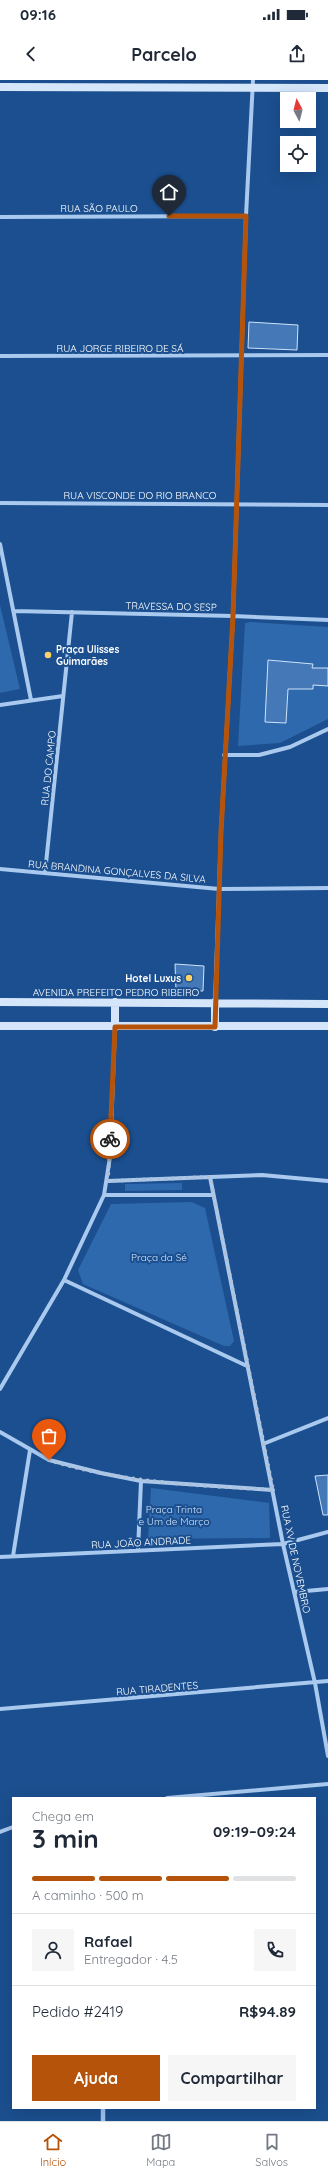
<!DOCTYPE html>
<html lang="pt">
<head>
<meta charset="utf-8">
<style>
  :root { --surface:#fff; --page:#f6f6f7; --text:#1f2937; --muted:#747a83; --line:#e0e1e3; --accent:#b45309 }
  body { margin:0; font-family:Quicksand,sans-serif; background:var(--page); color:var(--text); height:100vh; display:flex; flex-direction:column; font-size:15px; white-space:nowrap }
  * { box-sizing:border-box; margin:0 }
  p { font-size:13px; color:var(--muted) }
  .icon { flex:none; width:22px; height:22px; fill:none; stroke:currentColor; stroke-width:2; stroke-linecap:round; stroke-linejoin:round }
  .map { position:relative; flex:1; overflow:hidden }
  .side { position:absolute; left:12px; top:1717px; width:304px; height:312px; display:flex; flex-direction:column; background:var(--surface); border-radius:0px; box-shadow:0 4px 16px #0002 }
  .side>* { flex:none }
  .needle { width:26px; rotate:353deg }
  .tools { position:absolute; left:280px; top:12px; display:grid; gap:8px }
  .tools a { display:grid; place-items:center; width:36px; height:36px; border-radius:0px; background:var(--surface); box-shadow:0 4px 16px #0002; font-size:20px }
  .pin { position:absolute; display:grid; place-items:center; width:34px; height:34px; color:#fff; margin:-41px -17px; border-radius:50% 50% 50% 0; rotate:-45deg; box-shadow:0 0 4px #0007 }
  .pin .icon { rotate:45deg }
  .courier { position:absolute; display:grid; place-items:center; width:40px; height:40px; margin:-20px; border:3px solid #b45309; border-radius:50%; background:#fff; color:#222; box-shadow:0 1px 5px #0007 }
  .summary em { font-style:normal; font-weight:700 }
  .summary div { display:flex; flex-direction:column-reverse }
  .summary { display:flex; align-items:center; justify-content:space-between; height:68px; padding:0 20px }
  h1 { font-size:26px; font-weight:700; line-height:30px }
  .bar { display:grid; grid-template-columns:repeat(4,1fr); gap:6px 4px; align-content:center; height:48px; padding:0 20px }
  .bar i { height:5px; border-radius:3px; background:var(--line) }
  .bar .current { background:var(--accent) }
  .bar p { grid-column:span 4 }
  .line { display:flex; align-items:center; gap:10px; padding:0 20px; border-top:1px solid var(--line) }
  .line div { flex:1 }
  .round { display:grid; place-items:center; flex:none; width:42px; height:42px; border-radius:0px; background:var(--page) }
  .cta { display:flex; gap:8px; margin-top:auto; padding:8px 20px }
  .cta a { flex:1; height:46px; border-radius:0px; background:var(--accent); color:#fff; font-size:16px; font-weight:700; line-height:46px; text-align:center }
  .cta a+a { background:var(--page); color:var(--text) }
  .status { display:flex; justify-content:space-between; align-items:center; height:28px; padding:0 20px; background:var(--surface); direction:ltr }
  .status svg { height:11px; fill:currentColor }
  header { display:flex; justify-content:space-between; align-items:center; height:52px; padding:0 20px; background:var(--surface); font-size:18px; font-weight:700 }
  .tabs { display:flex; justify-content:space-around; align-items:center; height:56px; border-top:1px solid var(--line); background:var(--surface); font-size:11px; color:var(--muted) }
  .tabs a { display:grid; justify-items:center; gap:2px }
  .tabs .current { color:var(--accent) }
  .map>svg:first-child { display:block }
  .green { fill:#2e69ad }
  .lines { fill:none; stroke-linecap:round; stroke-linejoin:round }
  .stream { stroke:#9cc4f0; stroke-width:4.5 }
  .building { fill:#4478b7; stroke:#cfe3fa }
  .street { stroke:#a9c9ee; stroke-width:4 }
  .secondary { stroke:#d6e6fa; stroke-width:8 }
  .done { stroke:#afc1d8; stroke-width:4; stroke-dasharray:0 7.2 }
  .route { stroke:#b45309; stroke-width:5 }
  .poi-dot { fill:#ffd166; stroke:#1b4f8f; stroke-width:1.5 }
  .labels { text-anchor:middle; stroke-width:4; stroke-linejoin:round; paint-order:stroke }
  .street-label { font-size:10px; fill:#fff; stroke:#1b4f8f }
  .poi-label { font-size:10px; font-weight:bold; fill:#fff; stroke:#1b4f8f; text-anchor:start }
  .park-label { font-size:10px; fill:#cfe3fa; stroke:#1b4f8f }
</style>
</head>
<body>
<div class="status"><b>09:16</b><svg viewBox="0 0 49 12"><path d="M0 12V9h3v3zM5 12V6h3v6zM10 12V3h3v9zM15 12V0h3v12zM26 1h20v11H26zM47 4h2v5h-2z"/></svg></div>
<header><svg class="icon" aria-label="back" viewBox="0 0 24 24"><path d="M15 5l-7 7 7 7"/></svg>Parcelo<svg class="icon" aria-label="share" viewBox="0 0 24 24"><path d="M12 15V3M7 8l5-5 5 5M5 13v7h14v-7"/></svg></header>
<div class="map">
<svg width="328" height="2041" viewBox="0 0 328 2041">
  <rect width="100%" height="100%" fill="#1b4f8f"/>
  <!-- green -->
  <path class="green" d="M 0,525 L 20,609 L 0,613 Z
    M 251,542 L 328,547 L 328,639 L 280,663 L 238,666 L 245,543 Z
    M 182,1103 L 182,1110 L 125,1111 L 125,1104 Z
    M 192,1122 L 205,1128 L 234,1261 L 230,1266 L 224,1266 L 83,1204 L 78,1190 L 111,1124 Z
    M 151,1408 L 269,1423 L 270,1458 L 148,1459 Z"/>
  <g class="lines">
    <!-- stream -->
    <path class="stream" d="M 103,2041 L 103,2028"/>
  </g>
  <!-- building -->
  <path class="building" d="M 249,242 L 298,245 L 297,270 L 248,268 Z
    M 268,580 L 313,584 L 312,588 L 328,588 L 328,606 L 313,605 L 313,609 L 288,609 L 286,643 L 265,642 Z
    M 175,884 L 204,886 L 203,911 L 176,911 Z
    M 328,1395 L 328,1435 L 323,1435 L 315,1396 Z"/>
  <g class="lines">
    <!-- street -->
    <path class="street" d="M 0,137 L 246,136
      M 0,276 L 328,275
      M 0,423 L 328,425
      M 0,464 L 31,620
      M 14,531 L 233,536 L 328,540
      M 0,625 L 63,616
      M 224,675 L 259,675 L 290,667 L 328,649
      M 0,789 L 219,809 L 328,808
      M 45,793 L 72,532
      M 215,922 L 221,752 L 233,536 L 246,136 L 253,0
      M 210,1097 L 283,1464 L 315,1603 L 328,1676
      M 108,1101 L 262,1095 L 328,1101
      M 104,1115 L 213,1115
      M 64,1200 L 247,1286
      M 0,1309 L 64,1200 L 104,1115 L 110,1077 L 115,947
      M 0,1352 L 49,1380 L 101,1393 L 141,1401 L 273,1410
      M 263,1364 L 328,1338
      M 138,1470 L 141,1401
      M 13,1476 L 30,1370
      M 0,1477 L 283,1464 L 328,1452
      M 295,1512 L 328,1509
      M 0,1629 L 328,1601
      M 167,1718 L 328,1704
      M 0,1752 L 13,1747"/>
    <!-- secondary -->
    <path class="secondary" d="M 0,7 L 328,8
      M 0,922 L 328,924
      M 115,922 L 115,947
      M 0,946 L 328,946
      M 215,947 L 215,922"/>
  </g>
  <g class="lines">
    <!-- done -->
    <path class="done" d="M 49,1380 C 121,1403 197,1405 273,1410 L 210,1097 L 108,1101 L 110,1059"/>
    <!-- route -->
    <path class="route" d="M 110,1059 L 115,947 L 215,947 L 221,752 L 233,536 L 246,136 L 169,136"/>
  </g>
  <!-- markers -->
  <g class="poi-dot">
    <circle cx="48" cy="575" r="4"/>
    <circle cx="189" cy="898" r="4"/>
  </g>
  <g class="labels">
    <!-- street labels -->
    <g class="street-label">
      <text x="99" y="132">RUA SÃO PAULO</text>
      <text x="120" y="272">RUA JORGE RIBEIRO DE SÁ</text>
      <text x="140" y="419">RUA VISCONDE DO RIO BRANCO</text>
      <text transform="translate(171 526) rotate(1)" y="4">TRAVESSA DO SESP</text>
      <text transform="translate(48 688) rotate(-84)" y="4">RUA DO CAMPO</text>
      <text transform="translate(117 791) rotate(5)" y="4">RUA BRANDINA GONÇALVES DA SILVA</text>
      <text x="116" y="916">AVENIDA PREFEITO PEDRO RIBEIRO</text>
      <text transform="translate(141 1462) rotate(-3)" y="4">RUA JOÃO ANDRADE</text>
      <text transform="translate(296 1479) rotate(78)" y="4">RUA XV DE NOVEMBRO</text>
      <text transform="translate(157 1608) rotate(-5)" y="4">RUA TIRADENTES</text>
    </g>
    <!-- poi labels -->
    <g class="poi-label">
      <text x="56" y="573">Praça Ulisses<tspan x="56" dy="12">Guimarães</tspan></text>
      <text x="181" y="902" text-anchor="end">Hotel Luxus</text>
    </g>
    <!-- park labels -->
    <g class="park-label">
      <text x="159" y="1181">Praça da Sé</text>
      <text x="174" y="1433">Praça Trinta<tspan x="174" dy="12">e Um de Março</tspan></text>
    </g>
  </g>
</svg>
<div class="tools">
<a><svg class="needle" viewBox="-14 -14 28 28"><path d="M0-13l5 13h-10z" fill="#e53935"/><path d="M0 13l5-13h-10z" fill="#747a83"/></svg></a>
<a><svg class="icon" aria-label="locate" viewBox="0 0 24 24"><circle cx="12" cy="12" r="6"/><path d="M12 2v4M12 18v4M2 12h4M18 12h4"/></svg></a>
</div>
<div class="pin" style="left:49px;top:1380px;background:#ea580c"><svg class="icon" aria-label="bag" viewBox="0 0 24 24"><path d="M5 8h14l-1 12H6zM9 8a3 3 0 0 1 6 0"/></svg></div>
<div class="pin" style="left:169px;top:136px;background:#1f2937"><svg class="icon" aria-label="home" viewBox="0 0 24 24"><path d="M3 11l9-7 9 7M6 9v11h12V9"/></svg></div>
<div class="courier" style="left:110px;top:1059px"><svg class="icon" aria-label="bike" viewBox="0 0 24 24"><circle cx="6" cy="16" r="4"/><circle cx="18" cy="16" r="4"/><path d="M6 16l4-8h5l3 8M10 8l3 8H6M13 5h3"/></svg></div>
<section class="side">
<div class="summary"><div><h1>3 min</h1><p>Chega em</p></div><em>09:19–09:24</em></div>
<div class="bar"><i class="current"></i><i class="current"></i><i class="current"></i><i></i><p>A caminho · 500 m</p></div>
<div class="line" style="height:72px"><a class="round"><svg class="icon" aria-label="person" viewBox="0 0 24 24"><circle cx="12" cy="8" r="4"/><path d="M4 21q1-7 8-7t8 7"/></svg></a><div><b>Rafael</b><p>Entregador · 4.5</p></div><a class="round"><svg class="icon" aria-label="phone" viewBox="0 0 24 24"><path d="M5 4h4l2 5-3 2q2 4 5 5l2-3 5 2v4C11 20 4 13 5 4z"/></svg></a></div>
<div class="line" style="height:52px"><div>Pedido #2419</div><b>R$94.89</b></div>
<div class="cta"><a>Ajuda</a><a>Compartilhar</a></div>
</section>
</div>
<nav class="tabs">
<a class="current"><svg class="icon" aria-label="home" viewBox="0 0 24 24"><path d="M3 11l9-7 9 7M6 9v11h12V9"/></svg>Início</a>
<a><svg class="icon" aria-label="map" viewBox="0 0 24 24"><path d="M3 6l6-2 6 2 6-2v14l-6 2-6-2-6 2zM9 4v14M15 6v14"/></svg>Mapa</a>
<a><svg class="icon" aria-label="saved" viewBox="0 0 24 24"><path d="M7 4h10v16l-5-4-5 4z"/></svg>Salvos</a>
</nav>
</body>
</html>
